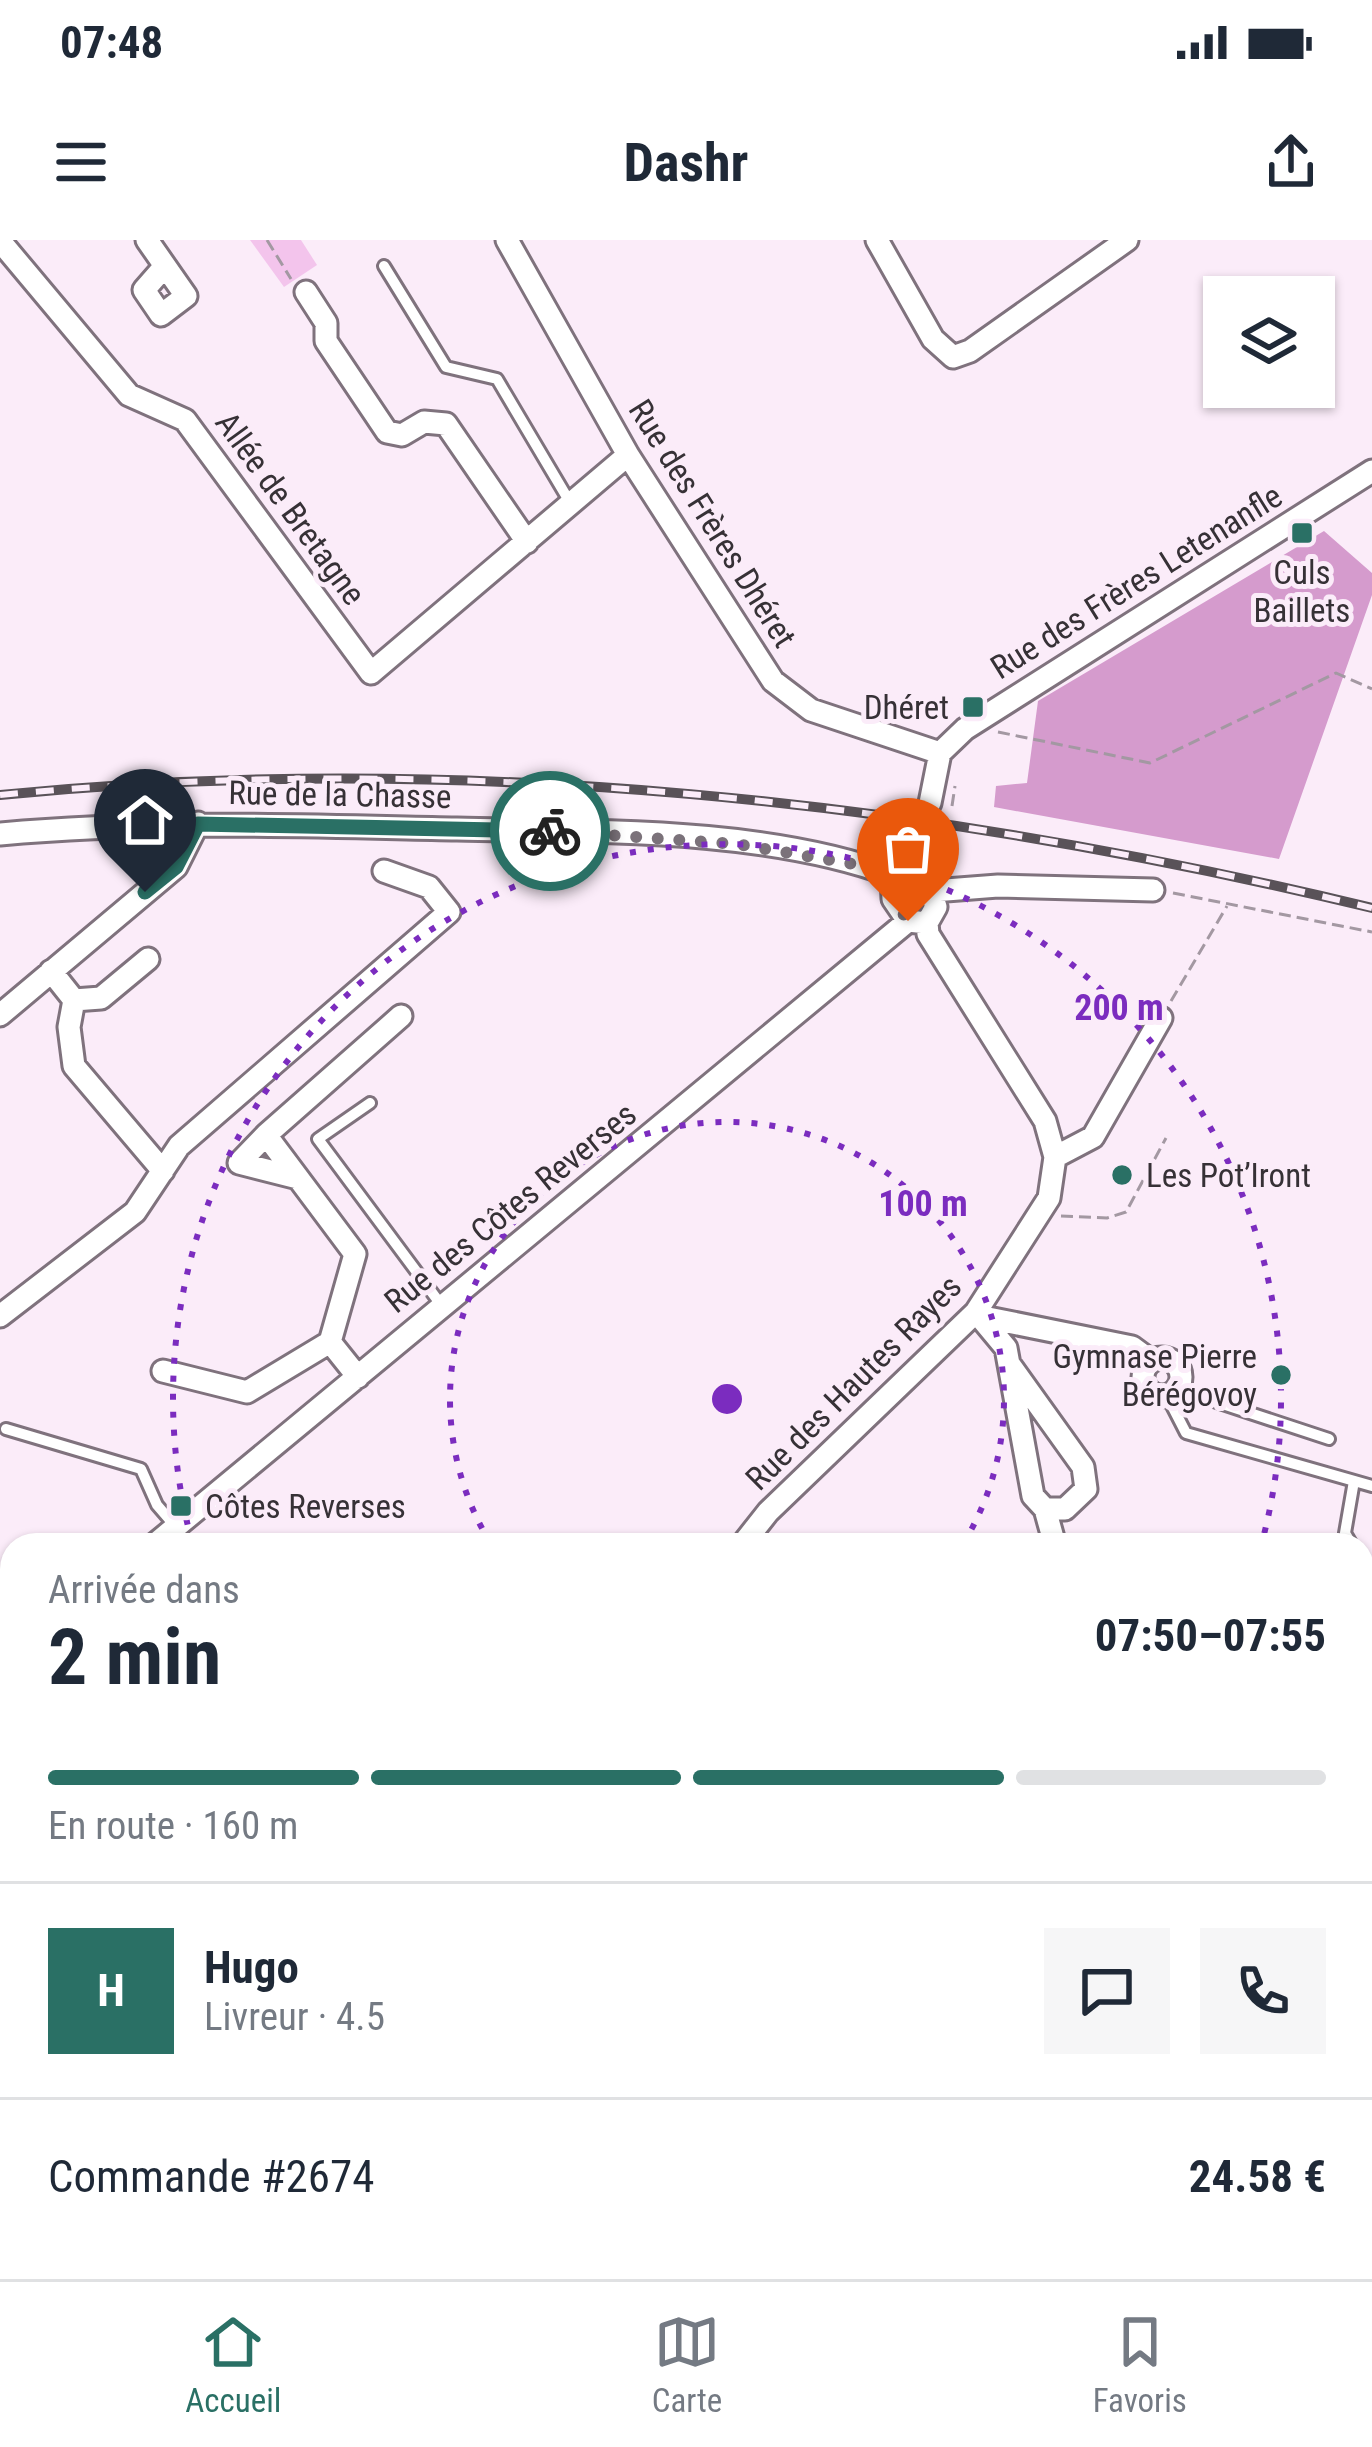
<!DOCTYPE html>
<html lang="fr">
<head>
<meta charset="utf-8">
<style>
  :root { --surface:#fff; --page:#f6f6f7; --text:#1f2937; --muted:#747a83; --line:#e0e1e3; --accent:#2a7065 }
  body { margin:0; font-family:"Roboto Condensed",sans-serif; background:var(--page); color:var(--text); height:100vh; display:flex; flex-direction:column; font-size:45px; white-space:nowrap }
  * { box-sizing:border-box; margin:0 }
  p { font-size:39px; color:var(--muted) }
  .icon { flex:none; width:66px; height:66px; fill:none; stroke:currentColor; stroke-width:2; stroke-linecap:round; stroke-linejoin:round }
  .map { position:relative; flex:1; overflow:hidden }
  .panel { position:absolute; left:0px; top:1293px; width:1374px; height:747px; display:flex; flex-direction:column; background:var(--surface); border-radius:36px 36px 0 0; box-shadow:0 3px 9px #0004 }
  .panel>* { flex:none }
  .buttons { position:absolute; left:1203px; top:36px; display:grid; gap:24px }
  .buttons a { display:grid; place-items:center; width:132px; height:132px; border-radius:0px; background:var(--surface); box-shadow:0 3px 9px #0004; font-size:60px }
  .pin { position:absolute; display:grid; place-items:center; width:102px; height:102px; color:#fff; margin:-123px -51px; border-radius:50% 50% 50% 0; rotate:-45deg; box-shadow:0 0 12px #0007 }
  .pin .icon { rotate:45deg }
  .courier { position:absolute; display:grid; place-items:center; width:120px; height:120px; margin:-60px; border:9px solid #2a7065; border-radius:50%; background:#fff; color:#222; box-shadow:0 3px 15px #0007 }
  .summary em { font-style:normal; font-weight:700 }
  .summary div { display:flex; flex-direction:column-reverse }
  .summary { display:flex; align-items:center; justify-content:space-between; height:204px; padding:0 48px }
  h1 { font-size:78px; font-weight:700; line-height:90px }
  .bar { display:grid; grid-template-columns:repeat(4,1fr); gap:18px 12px; align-content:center; height:144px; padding:0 48px }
  .bar i { height:15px; border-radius:9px; background:var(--line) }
  .bar .active { background:var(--accent) }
  .bar p { grid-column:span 4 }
  .line { display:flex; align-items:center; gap:30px; padding:0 48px; border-top:3px solid var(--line) }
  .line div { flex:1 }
  .round { display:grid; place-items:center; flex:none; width:126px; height:126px; border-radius:0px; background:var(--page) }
  .status { display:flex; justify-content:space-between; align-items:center; height:84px; padding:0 60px; background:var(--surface); direction:ltr }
  .status svg { height:33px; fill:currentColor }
  header { display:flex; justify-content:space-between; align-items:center; height:156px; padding:0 48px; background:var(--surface); font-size:54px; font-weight:700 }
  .dock { display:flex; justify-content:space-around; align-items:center; height:168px; border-top:3px solid var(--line); background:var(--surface); font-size:33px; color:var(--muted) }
  .dock a { display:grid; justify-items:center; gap:6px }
  .dock .active { color:var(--accent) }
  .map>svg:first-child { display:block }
  .green { fill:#f3c4ec }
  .forest { fill:#d59bcd }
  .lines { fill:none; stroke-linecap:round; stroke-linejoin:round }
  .lane-casing { stroke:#7f727d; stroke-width:16 }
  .street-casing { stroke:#7f727d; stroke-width:27 }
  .path { stroke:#a398a2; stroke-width:3; stroke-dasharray:12 6; stroke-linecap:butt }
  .lane { stroke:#fff; stroke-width:10 }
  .street { stroke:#fff; stroke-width:21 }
  .rail-casing { stroke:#595258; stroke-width:10 }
  .rail { stroke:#fbecf9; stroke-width:6; stroke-dasharray:18; stroke-linecap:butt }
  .done { stroke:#7b727a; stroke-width:12; stroke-dasharray:0 21.6 }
  .route { stroke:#2a7065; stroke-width:15 }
  .ring { fill:none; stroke:#7b2cbf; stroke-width:6; stroke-dasharray:6 12 }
  .poi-dot { fill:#2a7065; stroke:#fbecf9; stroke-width:4.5 }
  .labels { text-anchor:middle; stroke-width:10; stroke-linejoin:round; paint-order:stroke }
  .street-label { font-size:33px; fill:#363136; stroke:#fbecf9 }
  .poi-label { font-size:33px; fill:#363136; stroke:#fbecf9; text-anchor:end }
  .centre { fill:#7b2cbf; stroke:#fbecf9; stroke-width:6 }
  .ring-label { font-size:36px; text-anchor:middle; font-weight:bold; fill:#7b2cbf; stroke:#fbecf9; stroke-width:10; stroke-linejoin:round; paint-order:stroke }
</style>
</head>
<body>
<div class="status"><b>07:48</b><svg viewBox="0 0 49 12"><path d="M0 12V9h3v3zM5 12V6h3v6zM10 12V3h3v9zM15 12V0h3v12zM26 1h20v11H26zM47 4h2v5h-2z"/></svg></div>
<header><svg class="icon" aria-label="menu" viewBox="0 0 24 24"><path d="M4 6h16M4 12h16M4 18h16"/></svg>Dashr<svg class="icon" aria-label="share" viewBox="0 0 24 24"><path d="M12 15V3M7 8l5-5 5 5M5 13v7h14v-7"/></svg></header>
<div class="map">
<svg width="1372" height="2039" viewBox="0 0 1372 2039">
  <rect width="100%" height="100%" fill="#fbecf9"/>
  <!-- green -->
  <path class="green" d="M 250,0 L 301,0 L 317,25 L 284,47 Z"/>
  <!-- forest -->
  <path class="forest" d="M 1324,291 L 1372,333 L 1372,355 L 1279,619 L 994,567 L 996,546 L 1027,543 L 1038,461 Z"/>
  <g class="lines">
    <!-- lane casing -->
    <g class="lane-casing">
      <path id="lane" d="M 384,26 L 446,127 L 497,139 L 571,264
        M 370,863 L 318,899 L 442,1066
        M 1177,1149 L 1329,1199
        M 1167,1156 L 1186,1193 L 1372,1246
        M 6,1189 L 141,1229 L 157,1265 L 176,1287
        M 1352,1305 L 1345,1293 L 1354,1241
        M 1362,1324 L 1372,1342
        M 0,1373 L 12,1376"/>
    </g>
    <!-- street casing -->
    <g class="street-casing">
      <path id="street" d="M 147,0 L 186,56 L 161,75 L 144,50 L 165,26
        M 507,0 L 628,215 L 773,441 L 811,470 L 940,513
        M 877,0 L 933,99 L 953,117 L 970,111 L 1127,0
        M 0,1 L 129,155 L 185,180 L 371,433 L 628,215
        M 306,52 L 326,83 L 326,101 L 387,192 L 402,195 L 424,182 L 446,184 L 527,302
        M 930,563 L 940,513 L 965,489 L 1372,231
        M 0,594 C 152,580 304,586 457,589 C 594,592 762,587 892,635
        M 910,627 L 926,635 L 936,667 L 927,683 L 908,681 L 893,659 L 892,635 Z
        M 918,629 L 925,590
        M 933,651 L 998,646 L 1153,650
        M 51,731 L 74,760 L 69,787 L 74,826 L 163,931
        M 74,760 L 101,758 L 148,719
        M 0,775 L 176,627 L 198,583
        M 266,895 L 401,776
        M 1055,917 L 1093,897 L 1161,778
        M 976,1072 L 1006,1108 L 1033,1256 L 1045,1269 L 1065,1269 L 1086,1249 L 1083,1227 L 1010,1125
        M 0,1076 L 135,972 L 179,906 L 449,672 L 429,647 L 384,631
        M 983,1077 L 1132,1107 L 1151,1121
        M 330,1102 L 358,1137
        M1143 1137a19 19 0 1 1 38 0a19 19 0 1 1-38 0Z
        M 163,1131 L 247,1152 L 330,1102 L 355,1014 L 266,895 L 239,923 L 298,938
        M 1045,1269 L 1055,1305
        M 154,1305 L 908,681
        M 742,1305 L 768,1272 L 976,1072 L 1049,958 L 1055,917 L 1045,881 L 928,694 L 927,683
        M 0,1601 L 12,1603
        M 0,1716 L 12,1618
        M 0,1950 L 12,1951
        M 20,2028 L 227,2039
        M 521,2039 L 536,2029"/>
    </g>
    <!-- path -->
    <path class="path" d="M 267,0 L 291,39
      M 998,492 L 1150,523 L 1336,433 L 1372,449
      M 952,566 L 955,546
      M 939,619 L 948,594
      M 1173,653 L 1372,692
      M 1171,761 L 1227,666
      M 1061,976 L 1107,978 L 1126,972 L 1166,898
      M 1362,1708 L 1372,1710
      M 854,2028 L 876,2039
      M 1336,2028 L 1339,2039"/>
    <!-- lane -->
    <use href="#lane" class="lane"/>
    <!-- street -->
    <use href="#street" class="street"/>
    <!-- rail casing -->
    <g class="rail-casing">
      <path id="rail" d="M 0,555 C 458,510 926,560 1372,668"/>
    </g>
    <!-- rail -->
    <use href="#rail" class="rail"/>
  </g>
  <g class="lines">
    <!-- done -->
    <path class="done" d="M 550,591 L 736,604 L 871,627 L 892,635 L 893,659 L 908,681"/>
    <!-- route -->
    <path class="route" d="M 145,652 L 176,627 L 198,584 L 550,591"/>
  </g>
  <!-- distance rings -->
  <g class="ring">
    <path d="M491 1304A277 277 0 1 1 963 1304"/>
    <path d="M192 1302A554 554 0 1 1 1262 1302"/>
  </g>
  <!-- markers -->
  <g class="poi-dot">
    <rect x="1290" y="281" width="24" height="24" rx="6"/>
    <rect x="961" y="455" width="24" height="24" rx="6"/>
    <circle cx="1122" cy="935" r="12"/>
    <circle cx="1281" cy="1135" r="12"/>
    <rect x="169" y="1254" width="24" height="24" rx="6"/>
  </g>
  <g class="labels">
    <!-- street labels -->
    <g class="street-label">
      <text transform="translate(291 268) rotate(54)" y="12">Allée de Bretagne</text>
      <text transform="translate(713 283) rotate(58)" y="12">Rue des Frères Dhéret</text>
      <text transform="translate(1136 341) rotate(-32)" y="12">Rue des Frères Letenanfle</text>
      <text transform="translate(340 554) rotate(1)" y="12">Rue de la Chasse</text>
      <text transform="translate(510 967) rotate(-39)" y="12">Rue des Côtes Reverses</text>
      <text transform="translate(853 1142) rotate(-45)" y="12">Rue des Hautes Rayes</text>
    </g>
    <!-- poi labels -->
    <g class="poi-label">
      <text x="1302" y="344" text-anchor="middle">Culs<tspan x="1302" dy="38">Baillets</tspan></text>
      <text x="949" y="479">Dhéret</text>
      <text x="1146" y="947" text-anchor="start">Les Pot’Iront</text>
      <text x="1257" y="1128">Gymnase Pierre<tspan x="1257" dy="38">Bérégovoy</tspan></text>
      <text x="205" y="1278" text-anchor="start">Côtes Reverses</text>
    </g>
  </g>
  <circle cx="727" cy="1159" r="18" class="centre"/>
  <g class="ring-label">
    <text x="1119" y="780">200 m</text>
    <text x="923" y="976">100 m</text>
  </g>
</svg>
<div class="buttons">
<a><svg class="icon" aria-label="layers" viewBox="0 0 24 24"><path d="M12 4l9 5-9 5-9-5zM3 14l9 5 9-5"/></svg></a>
</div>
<div class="pin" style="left:908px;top:681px;background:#ea580c"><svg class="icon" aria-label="bag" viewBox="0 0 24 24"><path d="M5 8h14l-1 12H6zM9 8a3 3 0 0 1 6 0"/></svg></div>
<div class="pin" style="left:145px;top:652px;background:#1f2937"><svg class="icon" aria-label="home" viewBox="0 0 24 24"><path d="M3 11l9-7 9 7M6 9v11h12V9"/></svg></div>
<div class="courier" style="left:550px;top:591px"><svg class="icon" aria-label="bike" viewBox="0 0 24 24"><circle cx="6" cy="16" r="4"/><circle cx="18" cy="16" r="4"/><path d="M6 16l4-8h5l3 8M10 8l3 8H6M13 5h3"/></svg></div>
<section class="panel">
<div class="summary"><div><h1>2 min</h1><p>Arrivée dans</p></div><em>07:50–07:55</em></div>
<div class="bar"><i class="active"></i><i class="active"></i><i class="active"></i><i></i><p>En route · 160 m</p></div>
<div class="line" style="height:216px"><b class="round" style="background:var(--accent);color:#fff">H</b><div><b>Hugo</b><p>Livreur · 4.5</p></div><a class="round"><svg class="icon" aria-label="chat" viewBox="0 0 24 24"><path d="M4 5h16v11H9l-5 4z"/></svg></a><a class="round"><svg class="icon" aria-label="phone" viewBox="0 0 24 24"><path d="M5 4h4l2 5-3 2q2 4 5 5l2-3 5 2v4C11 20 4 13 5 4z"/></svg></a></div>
<div class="line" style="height:156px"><div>Commande #2674</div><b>24.58 €</b></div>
</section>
</div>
<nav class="dock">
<a class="active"><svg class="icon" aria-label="home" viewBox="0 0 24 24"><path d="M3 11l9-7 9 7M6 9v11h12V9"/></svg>Accueil</a>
<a><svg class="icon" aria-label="map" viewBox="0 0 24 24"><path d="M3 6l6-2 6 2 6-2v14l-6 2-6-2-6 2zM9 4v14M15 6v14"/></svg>Carte</a>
<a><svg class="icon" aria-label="saved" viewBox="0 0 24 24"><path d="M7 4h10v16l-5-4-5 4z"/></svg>Favoris</a>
</nav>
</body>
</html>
